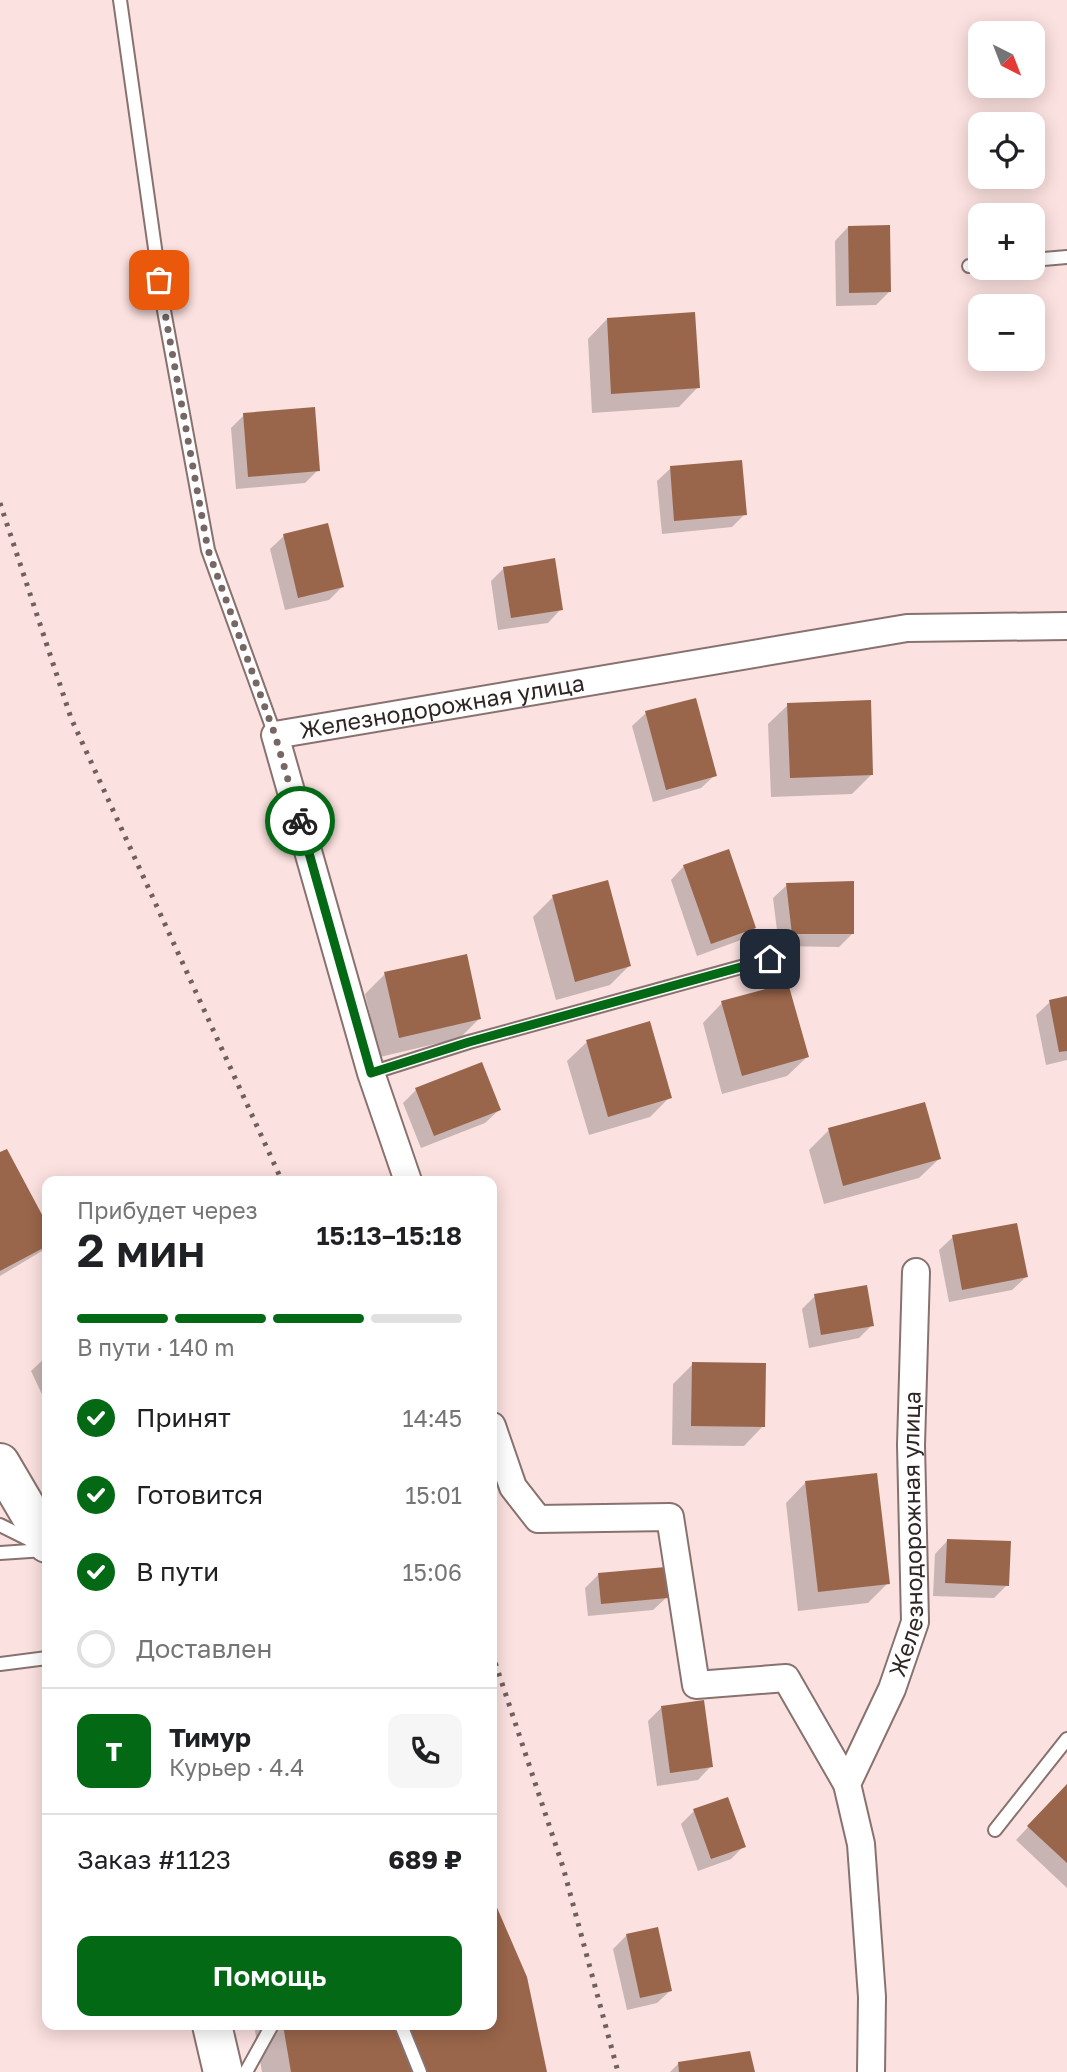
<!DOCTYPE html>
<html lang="ru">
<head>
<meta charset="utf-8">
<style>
  :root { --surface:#fff; --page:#f6f6f6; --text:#202124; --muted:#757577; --line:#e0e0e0; --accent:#036915 }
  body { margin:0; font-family:"Golos Text",sans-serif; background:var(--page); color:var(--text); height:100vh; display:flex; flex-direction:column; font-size:26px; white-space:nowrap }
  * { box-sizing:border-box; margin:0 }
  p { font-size:23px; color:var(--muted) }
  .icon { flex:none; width:38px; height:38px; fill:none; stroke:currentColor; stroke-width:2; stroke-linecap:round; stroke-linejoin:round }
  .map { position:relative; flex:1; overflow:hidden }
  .drawer { position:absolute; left:42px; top:1176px; width:455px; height:854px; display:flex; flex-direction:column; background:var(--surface); border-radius:14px; box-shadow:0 4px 18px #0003 }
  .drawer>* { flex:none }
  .needle { width:46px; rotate:138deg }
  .controls { position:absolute; left:968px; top:21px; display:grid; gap:14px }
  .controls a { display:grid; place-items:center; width:77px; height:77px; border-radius:14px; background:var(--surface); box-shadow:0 4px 18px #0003; font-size:35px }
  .pin { position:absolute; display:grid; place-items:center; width:60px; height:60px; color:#fff; margin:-30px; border-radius:14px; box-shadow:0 4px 10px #0006 }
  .courier { position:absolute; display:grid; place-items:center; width:70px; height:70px; margin:-35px; border:5px solid #036915; border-radius:50%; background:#fff; color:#222; box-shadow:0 2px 9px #0007 }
  .head em { font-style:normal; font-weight:600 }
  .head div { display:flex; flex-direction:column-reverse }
  .head { display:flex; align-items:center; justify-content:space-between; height:119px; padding:0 35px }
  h1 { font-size:46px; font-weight:600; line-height:52px }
  .bar { display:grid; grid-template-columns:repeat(4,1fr); gap:10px 7px; align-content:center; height:84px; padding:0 35px }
  .bar i { height:9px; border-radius:5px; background:var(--line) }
  .bar .current { background:var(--accent) }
  .bar p { grid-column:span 4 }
  .line { display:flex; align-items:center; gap:18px; padding:0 35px; border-top:2px solid var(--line) }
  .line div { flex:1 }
  .round { display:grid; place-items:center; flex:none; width:74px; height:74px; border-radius:14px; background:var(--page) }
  ol { padding:0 35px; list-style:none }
  li { display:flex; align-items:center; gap:21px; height:77px }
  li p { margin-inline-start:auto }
  li .icon { padding:7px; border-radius:50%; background:var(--accent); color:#fff; stroke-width:4 }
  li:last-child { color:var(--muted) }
  li i { width:38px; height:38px; border:4px solid var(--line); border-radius:50% }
  .cta { display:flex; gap:14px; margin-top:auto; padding:14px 35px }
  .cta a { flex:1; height:80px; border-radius:14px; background:var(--accent); color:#fff; font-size:28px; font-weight:600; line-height:80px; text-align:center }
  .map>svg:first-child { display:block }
  .shadow { fill:#0003 }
  .building { fill:#9a664b }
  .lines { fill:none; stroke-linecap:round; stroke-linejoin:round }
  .service-casing { stroke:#887270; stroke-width:16 }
  .minor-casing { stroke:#887270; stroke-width:30 }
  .primary-casing { stroke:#887270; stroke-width:42 }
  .service { stroke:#fff; stroke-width:12 }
  .minor { stroke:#fff; stroke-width:26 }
  .primary { stroke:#fff; stroke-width:38 }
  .rail { stroke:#6e605f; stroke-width:5; stroke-dasharray:3.5 7; stroke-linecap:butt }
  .done { stroke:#766765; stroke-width:7; stroke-dasharray:0 12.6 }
  .route { stroke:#036915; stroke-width:9 }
  .labels { text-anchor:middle; stroke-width:5; stroke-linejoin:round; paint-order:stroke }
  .street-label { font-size:23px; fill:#2e2524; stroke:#fdf2f1 }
</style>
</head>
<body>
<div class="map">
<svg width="1067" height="2072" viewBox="0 0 1067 2072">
  <rect width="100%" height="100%" fill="#fbe1df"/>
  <!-- shadow -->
  <path class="shadow" d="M 848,227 L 889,292 L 876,305 L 836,306 L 835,241 Z
    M 607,319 L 698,387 L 679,407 L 592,413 L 588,339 Z
    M 244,415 L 318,470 L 305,483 L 236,489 L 231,428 Z
    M 671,468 L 745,514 L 732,527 L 662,534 L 657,481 Z
    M 284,536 L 342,587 L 329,600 L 285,610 L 270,549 Z
    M 504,568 L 561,609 L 548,623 L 498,630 L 491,581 Z
    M 788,705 L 872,774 L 852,794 L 771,797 L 768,724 Z
    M 646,713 L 715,775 L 701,788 L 653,802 L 632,726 Z
    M 684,866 L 754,927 L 741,940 L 697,956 L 671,880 Z
    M 787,885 L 853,933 L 839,947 L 779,946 L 773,898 Z
    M 553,897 L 629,966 L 610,985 L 556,1000 L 533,917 Z
    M 385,974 L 479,1019 L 460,1038 L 380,1057 L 365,994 Z
    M 1067,998 L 1067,1060 L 1046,1065 L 1036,1015 L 1050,1002 Z
    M 722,1003 L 807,1057 L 787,1076 L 722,1094 L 703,1023 Z
    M 587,1042 L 670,1097 L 650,1117 L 589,1135 L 567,1061 Z
    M 416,1090 L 499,1110 L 485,1123 L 421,1148 L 403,1103 Z
    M 829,1130 L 939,1159 L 919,1178 L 824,1204 L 809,1150 Z
    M 6,1151 L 47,1228 L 47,1248 L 0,1276 L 0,1154 Z
    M 953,1237 L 1026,1277 L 1012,1290 L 949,1302 L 939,1250 Z
    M 815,1296 L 872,1325 L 859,1338 L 809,1348 L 802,1309 Z
    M 47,1356 L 47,1405 L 31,1371 Z
    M 693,1364 L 763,1426 L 744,1446 L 672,1445 L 673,1384 Z
    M 805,1483 L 888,1583 L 868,1603 L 798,1611 L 786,1503 Z
    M 948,1540 L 1007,1585 L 994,1598 L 933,1596 L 935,1554 Z
    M 599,1574 L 667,1597 L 653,1610 L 588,1616 L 585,1588 Z
    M 661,1708 L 711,1766 L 698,1780 L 657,1786 L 648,1721 Z
    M 1067,1786 L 1067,1888 L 1016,1840 Z
    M 694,1811 L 744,1846 L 731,1859 L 698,1871 L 681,1824 Z
    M 492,1901 L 525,1978 L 545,2072 L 262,2072 L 254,2025 L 492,2025 Z
    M 657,1929 L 671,1990 L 657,2003 L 627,2010 L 613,1949 L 626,1936 Z
    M 678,2064 L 753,2072 L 670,2072 Z"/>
  <!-- building -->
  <path class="building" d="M 890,225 L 891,292 L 849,293 L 848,226 Z
    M 695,312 L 700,388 L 611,394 L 607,318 Z
    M 315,407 L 320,471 L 248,477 L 243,413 Z
    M 742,460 L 747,515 L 674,521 L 670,466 Z
    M 328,523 L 344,587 L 298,598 L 283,534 Z
    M 555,558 L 563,610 L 511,618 L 503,567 Z
    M 696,698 L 717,776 L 666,790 L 645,711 Z
    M 871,700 L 873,775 L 790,778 L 787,703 Z
    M 729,849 L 756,928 L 711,944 L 683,865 Z
    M 608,880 L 631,966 L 575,982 L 552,895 Z
    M 854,881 L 854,934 L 792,934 L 786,883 Z
    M 467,954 L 481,1019 L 399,1038 L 384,972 Z
    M 788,983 L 809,1057 L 742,1076 L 721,1001 Z
    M 1067,996 L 1067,1051 L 1059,1052 L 1049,1000 Z
    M 650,1021 L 672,1098 L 608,1117 L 586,1040 Z
    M 482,1062 L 501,1110 L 434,1136 L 415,1088 Z
    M 925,1102 L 941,1159 L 843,1186 L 828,1128 Z
    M 7,1149 L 47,1224 L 47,1246 L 0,1271 L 0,1152 Z
    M 1017,1223 L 1028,1277 L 962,1290 L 952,1235 Z
    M 867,1285 L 874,1326 L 821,1335 L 814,1294 Z
    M 692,1362 L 766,1363 L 765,1427 L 691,1426 Z
    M 877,1473 L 890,1584 L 818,1592 L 805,1481 Z
    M 947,1539 L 1011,1541 L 1009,1586 L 945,1583 Z
    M 666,1567 L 668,1598 L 601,1604 L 598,1573 Z
    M 704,1700 L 713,1767 L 670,1773 L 661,1706 Z
    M 1067,1784 L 1067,1863 L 1027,1826 Z
    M 728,1797 L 746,1847 L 711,1859 L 693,1809 Z
    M 492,1896 L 527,1977 L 547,2072 L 291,2072 L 283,2025 L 492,2025 Z
    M 658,1927 L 672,1991 L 640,1998 L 626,1934 Z
    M 750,2051 L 755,2072 L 679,2072 L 678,2062 Z"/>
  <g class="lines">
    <!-- service casing -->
    <g class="service-casing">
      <path id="service" d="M 120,0 L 163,305 L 208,550 L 275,735
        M 1032,260 L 1067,257
        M 969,266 L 980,265
        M 371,1073 L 469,1042 L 770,959
        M 0,1525 L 34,1542
        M 0,1553 L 45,1550
        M 0,1664 L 47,1658
        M 995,1830 L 1067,1739
        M 401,2025 L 420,2072
        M 246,2072 L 272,2025"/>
    </g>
    <!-- minor casing -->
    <g class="minor-casing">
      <g id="minor">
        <path id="s1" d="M 408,1181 L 371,1073 L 275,735 L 907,628 L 1067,626"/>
        <path d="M 492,1426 L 513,1487 L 538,1519 L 670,1517 L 696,1685 L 786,1678 L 847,1784"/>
        <path id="s2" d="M 871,2072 L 872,1997 L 861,1844 L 847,1784 L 892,1689 L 915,1622 L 911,1445 L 916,1272"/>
      </g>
    </g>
    <!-- primary casing -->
    <g class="primary-casing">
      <path id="primary" d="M 0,1463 L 47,1543
        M 212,2025 L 223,2072"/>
    </g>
    <!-- service -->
    <use href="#service" class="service"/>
    <!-- minor -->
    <use href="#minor" class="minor"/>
    <!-- primary -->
    <use href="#primary" class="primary"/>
    <!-- rail -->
    <path class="rail" d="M 0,503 L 71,718 L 282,1181
      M 492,1653 L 563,1867 L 618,2072"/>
  </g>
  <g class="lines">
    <!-- done -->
    <path class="done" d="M 159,280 L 208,550 L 275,735 L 300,821"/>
    <!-- route -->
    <path class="route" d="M 300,821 L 371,1073 L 469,1042 L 770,959"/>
  </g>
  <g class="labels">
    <!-- street labels -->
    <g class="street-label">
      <text dy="8" stroke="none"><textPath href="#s1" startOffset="635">Железнодорожная улица</textPath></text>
      <text dy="8" stroke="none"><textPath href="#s2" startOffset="553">Железнодорожная улица</textPath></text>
    </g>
  </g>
</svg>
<div class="controls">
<a><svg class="needle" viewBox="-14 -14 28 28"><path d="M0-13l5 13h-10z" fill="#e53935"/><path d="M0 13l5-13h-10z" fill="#757577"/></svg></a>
<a><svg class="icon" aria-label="locate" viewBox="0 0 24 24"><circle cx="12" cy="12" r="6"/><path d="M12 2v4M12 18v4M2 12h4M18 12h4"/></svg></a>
<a>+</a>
<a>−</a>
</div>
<div class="pin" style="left:159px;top:280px;background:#ea580c"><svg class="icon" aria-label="bag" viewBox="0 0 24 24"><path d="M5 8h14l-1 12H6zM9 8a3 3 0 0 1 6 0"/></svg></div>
<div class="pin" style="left:770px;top:959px;background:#1f2937"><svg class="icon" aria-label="home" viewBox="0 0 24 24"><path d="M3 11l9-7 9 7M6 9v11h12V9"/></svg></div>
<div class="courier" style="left:300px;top:821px"><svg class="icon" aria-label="bike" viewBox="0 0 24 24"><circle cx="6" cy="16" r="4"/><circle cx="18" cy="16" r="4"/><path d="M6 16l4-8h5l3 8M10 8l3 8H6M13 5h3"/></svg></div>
<section class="drawer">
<div class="head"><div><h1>2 мин</h1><p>Прибудет через</p></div><em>15:13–15:18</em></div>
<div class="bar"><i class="current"></i><i class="current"></i><i class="current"></i><i></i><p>В пути · 140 m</p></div>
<ol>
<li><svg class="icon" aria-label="check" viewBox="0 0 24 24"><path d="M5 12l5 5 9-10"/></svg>Принят<p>14:45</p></li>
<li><svg class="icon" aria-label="check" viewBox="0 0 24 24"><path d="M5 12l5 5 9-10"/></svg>Готовится<p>15:01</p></li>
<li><svg class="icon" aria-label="check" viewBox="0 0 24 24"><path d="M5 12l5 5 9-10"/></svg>В пути<p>15:06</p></li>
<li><i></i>Доставлен</li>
</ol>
<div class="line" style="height:126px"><b class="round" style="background:var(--accent);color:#fff">Т</b><div><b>Тимур</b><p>Курьер · 4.4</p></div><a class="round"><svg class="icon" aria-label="phone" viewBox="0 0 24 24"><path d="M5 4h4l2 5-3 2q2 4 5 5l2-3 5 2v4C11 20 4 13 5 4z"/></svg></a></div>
<div class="line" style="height:91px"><div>Заказ #1123</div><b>689 ₽</b></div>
<div class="cta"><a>Помощь</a></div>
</section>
</div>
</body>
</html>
